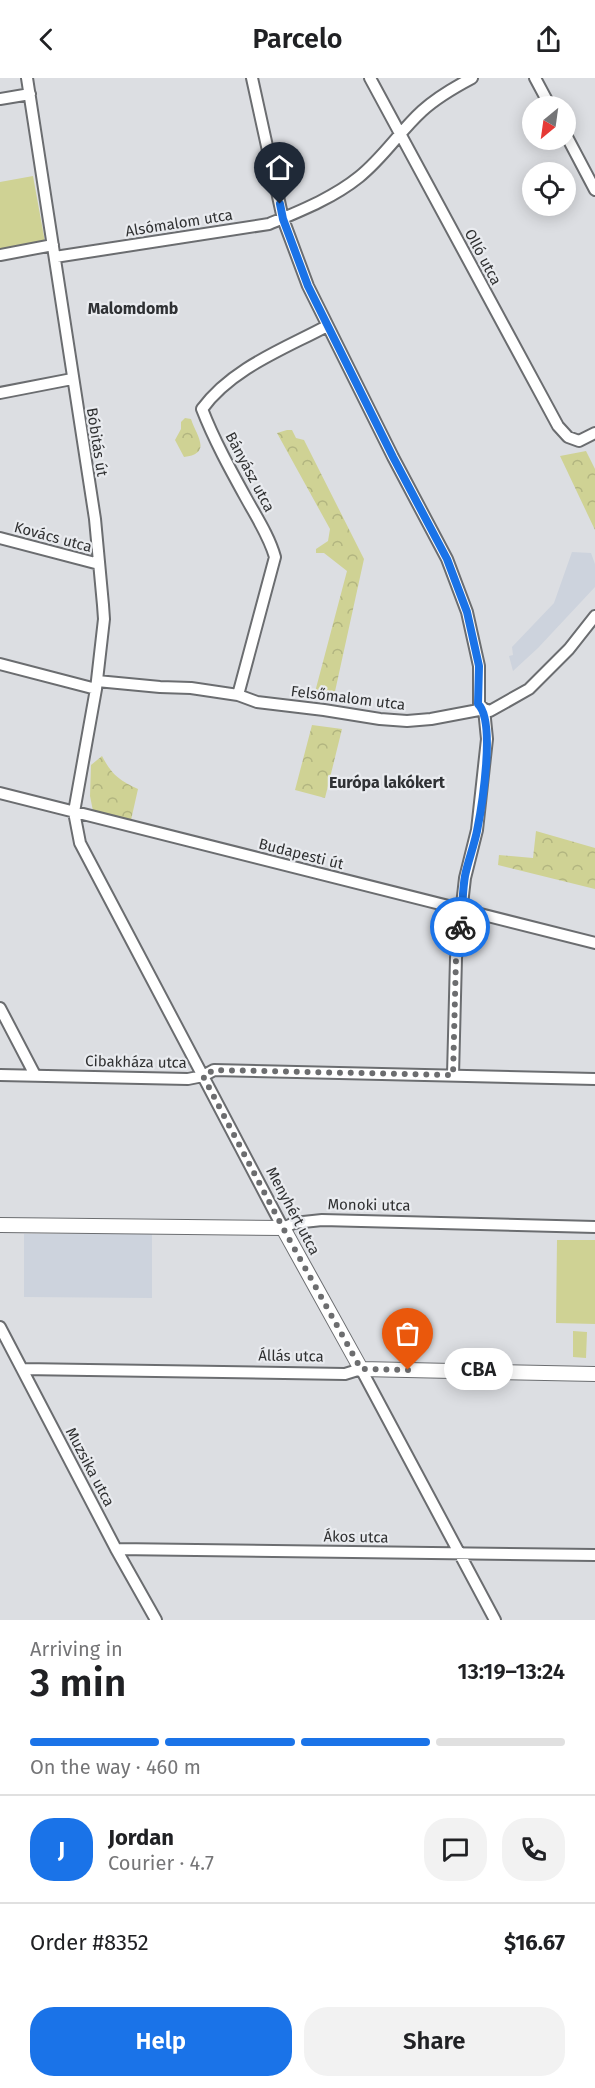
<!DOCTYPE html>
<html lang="en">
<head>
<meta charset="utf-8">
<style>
  :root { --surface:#fff; --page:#f2f2f2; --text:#202124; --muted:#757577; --line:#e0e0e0; --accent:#1a73e8 }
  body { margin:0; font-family:"Fira Sans",sans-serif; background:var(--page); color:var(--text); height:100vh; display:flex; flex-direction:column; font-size:22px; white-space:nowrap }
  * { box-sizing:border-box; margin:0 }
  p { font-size:20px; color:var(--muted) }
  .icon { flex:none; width:33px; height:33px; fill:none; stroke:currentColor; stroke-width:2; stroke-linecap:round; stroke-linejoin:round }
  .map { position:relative; height:1542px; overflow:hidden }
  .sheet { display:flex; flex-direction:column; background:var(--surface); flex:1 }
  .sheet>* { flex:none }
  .needle { width:39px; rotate:209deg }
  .tools { position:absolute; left:522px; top:18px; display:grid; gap:12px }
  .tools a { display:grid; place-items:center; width:54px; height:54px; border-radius:50%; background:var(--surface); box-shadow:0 3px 15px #0003; font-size:30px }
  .pin { position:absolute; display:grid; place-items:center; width:51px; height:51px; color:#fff; margin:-62px -26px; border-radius:50% 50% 50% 0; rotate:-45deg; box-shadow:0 0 6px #0007 }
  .pin .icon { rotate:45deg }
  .courier { position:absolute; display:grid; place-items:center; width:60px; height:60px; margin:-30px; border:4px solid #1a73e8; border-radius:50%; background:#fff; color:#222; box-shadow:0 2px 8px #0007 }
  .bubble { position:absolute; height:42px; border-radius:21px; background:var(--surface); box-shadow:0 3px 15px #0003; font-size:20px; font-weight:600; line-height:42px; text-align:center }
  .overview em { font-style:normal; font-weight:600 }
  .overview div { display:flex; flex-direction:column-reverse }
  .overview { display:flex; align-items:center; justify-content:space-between; height:102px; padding:0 30px }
  h1 { font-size:39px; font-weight:600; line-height:45px }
  .bar { display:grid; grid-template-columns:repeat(4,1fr); gap:9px 6px; align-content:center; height:72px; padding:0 30px }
  .bar i { height:8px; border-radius:4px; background:var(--line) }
  .bar .active { background:var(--accent) }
  .bar p { grid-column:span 4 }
  .line { display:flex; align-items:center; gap:15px; padding:0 30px; border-top:2px solid var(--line) }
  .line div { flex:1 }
  .round { display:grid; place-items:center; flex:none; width:63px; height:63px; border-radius:24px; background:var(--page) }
  .button { display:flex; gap:12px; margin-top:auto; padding:12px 30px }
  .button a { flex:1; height:69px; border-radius:24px; background:var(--accent); color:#fff; font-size:24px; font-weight:600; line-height:69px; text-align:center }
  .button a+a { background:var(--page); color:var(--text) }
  header { display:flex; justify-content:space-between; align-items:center; height:78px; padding:0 30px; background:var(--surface); font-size:27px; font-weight:600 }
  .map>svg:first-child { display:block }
  .built { fill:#cdd3dd }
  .green { fill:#cfd294 }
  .park { fill:url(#park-crowns) }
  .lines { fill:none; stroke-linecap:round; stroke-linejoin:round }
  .street-casing { stroke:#6b6d70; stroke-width:14 }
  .secondary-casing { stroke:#6b6d70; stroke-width:16 }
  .street { stroke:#fff; stroke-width:10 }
  .secondary { stroke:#fff; stroke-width:14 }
  .done { stroke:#6c6d6f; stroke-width:6; stroke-dasharray:0 10.8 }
  .route { stroke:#1a73e8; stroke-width:8 }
  .labels { text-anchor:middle; stroke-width:4.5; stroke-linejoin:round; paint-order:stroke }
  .street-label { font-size:15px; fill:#2f3031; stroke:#e9ebef }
  .neighbourhood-label { font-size:16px; font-weight:bold; fill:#2f3134; stroke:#e9ebef }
</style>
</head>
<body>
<header><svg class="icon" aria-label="back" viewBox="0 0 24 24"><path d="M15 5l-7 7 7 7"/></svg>Parcelo<svg class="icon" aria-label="share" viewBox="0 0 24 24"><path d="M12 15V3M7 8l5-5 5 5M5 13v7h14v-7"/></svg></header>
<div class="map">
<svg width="595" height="1542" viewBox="0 0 595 1542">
  <defs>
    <pattern id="park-crowns" width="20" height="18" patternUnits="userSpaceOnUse" patternTransform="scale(1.5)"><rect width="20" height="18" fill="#cfd294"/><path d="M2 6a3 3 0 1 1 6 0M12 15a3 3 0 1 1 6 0" fill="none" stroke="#b2b580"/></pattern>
  </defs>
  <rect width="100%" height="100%" fill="#dcdee2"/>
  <!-- built -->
  <path class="built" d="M 572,474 L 591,475 L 595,486 L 595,509 L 538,570 L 513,593 L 509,578 L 513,577 L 512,569 L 554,525 Z
    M 24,1156 L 152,1156 L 152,1220 L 24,1219 Z"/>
  <!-- green -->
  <path class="green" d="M 33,98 L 45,164 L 0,172 L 0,104 Z
    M 557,1162 L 595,1162 L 595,1246 L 556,1245 Z
    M 573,1253 L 587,1254 L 586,1280 L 573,1279 Z"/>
  <!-- park -->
  <path class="park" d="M 185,340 L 191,341 C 196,357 213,376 184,379 L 175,362 L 181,351 L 181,344 Z
    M 287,352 L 292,352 L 296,360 L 304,362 L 364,481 L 334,618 L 315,614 L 347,493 L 324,475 L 316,475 L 316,471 L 328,463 L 330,451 L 277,355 Z
    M 586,373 L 595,391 L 595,452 L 560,378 Z
    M 312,647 L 342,651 L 325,720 L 295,712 Z
    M 102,678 C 112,697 119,702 138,711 L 131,742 L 93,733 L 90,718 L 91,687 Z
    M 536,753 L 595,770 L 595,811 L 498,787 L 499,777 L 533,780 Z"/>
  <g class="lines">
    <!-- street casing -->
    <g class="street-casing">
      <path id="street" d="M 27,0 L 95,441 L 103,527 L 104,541 L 96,611 L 74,734 L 80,765 L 283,1150 L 294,1145 L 322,1142 L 595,1149
        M 252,0 L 283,141 L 308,208 L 393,379 L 447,481 L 467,534 L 479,588 L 479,626 L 484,631 L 487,661 L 477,752 L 465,800 L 456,880 L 453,997
        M 370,0 L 558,348 L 568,359 L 579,363 L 595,355
        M 535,0 L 550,28
        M 0,21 L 30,16
        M 566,57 L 595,112
        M 0,177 L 53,167
        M 55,179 L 269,146 C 300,133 333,120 359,99 C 383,80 400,53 422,33 C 437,19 455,9 472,0
        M 0,315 L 72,301
        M 0,460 L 99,486
        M 0,586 L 96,611
        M 97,603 L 160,609 L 191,610 L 238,617 L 257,624 L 324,632 L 380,641 L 407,643 L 431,641 L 484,631 L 490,633 L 529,611 L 569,571 L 595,538
        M 238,617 L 275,479 C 269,458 257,440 246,420 C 230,391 214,362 202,331 C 232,290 284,271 327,248
        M 0,715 L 595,865
        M 0,930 L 35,997
        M 0,997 L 188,1001 L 203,998 L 214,992 L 595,1001
        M 0,1249 L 116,1471 L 156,1542
        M 22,1291 L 345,1296 L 361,1291 L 495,1542
        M 116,1471 L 595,1477"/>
    </g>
    <!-- secondary casing -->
    <g class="secondary-casing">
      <path id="secondary" d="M 0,1147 L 283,1150 L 361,1291 L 595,1296"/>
    </g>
    <!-- street -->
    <use href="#street" class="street"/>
    <!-- secondary -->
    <use href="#secondary" class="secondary"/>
  </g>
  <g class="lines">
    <!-- done -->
    <path class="done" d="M 408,1292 L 361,1291 L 283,1150 L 203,998 L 214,992 L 453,997 L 456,880 L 460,849"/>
    <!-- route -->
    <path class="route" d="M 280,126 L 283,141 L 308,208 L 393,379 L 447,481 L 467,534 L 479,588 L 478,626 C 496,643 482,728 477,753 C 474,768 468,783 465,798 C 462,815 463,832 460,849"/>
  </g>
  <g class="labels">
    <!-- street labels -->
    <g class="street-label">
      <text transform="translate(179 145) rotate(-9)" y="5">Alsómalom utca</text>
      <text transform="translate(483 179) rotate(62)" y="5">Olló utca</text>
      <text transform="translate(97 364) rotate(81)" y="5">Bóbitás út</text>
      <text transform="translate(250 394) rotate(62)" y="5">Bányász utca</text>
      <text transform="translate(53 459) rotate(15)" y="5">Kovács utca</text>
      <text transform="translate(348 620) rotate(7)" y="5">Felsőmalom utca</text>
      <text transform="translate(301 776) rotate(14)" y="5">Budapesti út</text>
      <text transform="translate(136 984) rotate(1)" y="5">Cibakháza utca</text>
      <text transform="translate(369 1127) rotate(1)" y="5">Monoki utca</text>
      <text transform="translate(293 1133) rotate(62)" y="5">Menyhért utca</text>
      <text transform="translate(291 1278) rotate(1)" y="5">Állás utca</text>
      <text transform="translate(90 1389) rotate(62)" y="5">Muzsika utca</text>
      <text transform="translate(356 1459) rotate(1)" y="5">Ákos utca</text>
    </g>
    <!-- neighbourhood labels -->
    <g class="neighbourhood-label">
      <text x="133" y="236">Malomdomb</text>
      <text x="387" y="710">Európa lakókert</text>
    </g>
  </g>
</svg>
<div class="tools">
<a><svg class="needle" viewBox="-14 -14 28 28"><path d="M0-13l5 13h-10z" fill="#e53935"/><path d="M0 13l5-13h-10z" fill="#757577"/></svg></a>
<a><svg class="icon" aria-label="locate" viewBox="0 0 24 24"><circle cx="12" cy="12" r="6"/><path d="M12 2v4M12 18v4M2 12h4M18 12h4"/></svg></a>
</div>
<div class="pin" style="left:408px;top:1292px;background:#ea580c"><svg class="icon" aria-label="bag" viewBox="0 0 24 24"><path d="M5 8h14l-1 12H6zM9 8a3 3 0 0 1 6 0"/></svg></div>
<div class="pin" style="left:280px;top:126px;background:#1f2937"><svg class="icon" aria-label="home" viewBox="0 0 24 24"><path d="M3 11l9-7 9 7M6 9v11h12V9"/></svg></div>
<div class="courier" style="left:460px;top:849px"><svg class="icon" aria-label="bike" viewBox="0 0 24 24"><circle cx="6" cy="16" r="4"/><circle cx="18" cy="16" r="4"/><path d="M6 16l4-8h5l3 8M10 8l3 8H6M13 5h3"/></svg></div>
<div class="bubble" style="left:444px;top:1270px;width:69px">CBA</div>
</div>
<section class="sheet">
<div class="overview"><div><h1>3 min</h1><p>Arriving in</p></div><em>13:19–13:24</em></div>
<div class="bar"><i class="active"></i><i class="active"></i><i class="active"></i><i></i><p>On the way · 460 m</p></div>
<div class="line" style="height:108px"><b class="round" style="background:var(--accent);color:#fff">J</b><div><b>Jordan</b><p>Courier · 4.7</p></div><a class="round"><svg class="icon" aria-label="chat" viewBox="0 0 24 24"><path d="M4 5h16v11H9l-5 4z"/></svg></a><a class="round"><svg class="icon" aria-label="phone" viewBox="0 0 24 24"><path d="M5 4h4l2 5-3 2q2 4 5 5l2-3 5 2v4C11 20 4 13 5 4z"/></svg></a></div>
<div class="line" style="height:78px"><div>Order #8352</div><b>$16.67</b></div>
<div class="button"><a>Help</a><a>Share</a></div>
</section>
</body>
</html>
